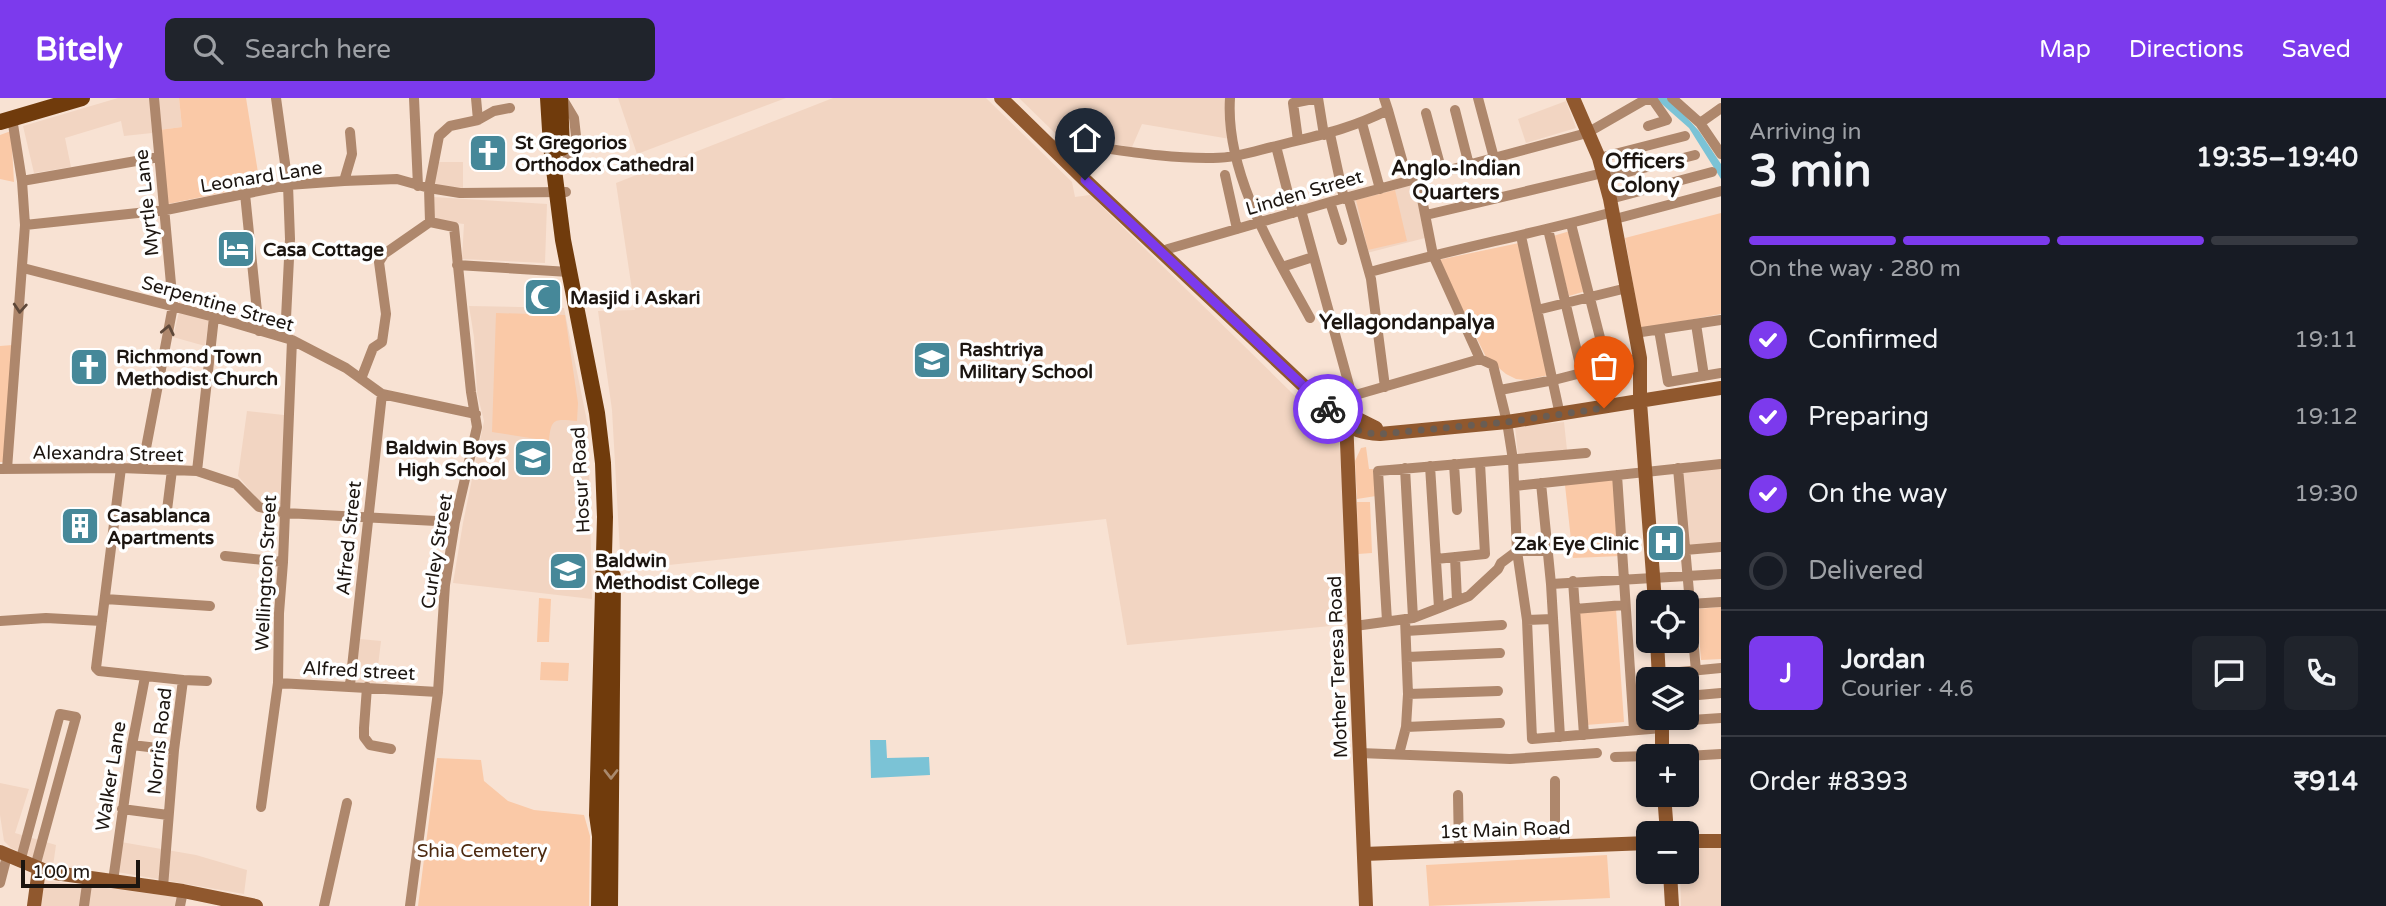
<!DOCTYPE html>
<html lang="en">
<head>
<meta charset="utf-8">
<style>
  :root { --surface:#171b24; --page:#20242c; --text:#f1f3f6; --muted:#9ea1a6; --line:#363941; --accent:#7c3aed }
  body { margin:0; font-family:"Varela Round",sans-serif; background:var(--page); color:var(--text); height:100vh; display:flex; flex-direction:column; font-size:26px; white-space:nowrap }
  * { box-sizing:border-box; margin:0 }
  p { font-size:23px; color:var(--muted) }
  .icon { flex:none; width:38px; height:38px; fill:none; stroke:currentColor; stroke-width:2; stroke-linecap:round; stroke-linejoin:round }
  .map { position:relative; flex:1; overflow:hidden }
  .details { display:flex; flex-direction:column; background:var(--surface); width:665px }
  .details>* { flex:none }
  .controls { position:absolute; left:1636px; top:492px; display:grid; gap:14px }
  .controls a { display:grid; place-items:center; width:63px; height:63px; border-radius:10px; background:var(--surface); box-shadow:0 4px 10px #0003; font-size:35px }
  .scale { position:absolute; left:21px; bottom:18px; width:119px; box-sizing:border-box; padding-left:7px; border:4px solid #1c1510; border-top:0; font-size:19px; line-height:24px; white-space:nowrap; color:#1c1510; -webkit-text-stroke:5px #fff; paint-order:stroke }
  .pin { position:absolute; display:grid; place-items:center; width:60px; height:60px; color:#fff; margin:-72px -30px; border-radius:50% 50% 50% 0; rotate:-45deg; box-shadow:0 0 7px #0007 }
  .pin .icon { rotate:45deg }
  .courier { position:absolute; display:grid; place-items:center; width:70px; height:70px; margin:-35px; border:5px solid #7c3aed; border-radius:50%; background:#fff; color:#222; box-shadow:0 2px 9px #0007 }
  .head em { font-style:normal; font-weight:700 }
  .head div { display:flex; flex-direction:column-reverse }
  .head { display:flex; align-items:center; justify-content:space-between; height:119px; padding:0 28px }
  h1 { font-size:46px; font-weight:700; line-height:52px }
  .bar { display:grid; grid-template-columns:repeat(4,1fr); gap:10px 7px; align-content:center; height:84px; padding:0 28px }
  .bar i { height:9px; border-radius:5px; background:var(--line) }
  .bar .on { background:var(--accent) }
  .bar p { grid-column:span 4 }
  .line { display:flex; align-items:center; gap:18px; padding:0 28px; border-top:2px solid var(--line) }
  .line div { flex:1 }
  .round { display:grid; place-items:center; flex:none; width:74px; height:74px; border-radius:10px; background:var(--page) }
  ol { padding:0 28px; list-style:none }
  li { display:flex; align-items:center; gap:21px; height:77px }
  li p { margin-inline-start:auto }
  li .icon { padding:7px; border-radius:50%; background:var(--accent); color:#fff; stroke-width:4 }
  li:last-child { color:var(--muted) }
  li i { width:38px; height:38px; border:4px solid var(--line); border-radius:50% }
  header { display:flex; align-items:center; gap:42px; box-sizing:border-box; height:98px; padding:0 35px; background:var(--accent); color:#fff }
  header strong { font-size:33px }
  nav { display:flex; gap:38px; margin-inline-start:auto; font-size:24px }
  .search { width:490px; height:63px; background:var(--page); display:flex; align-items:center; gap:18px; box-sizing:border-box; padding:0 24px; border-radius:10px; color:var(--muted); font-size:26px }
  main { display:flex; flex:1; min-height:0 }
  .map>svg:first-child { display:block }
  .built { fill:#f2d5c2 }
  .green { fill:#fac9a7 }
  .water { fill:#7bc3d6 }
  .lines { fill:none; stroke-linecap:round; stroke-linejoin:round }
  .street { stroke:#ae876c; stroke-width:10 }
  .secondary { stroke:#90582e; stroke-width:14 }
  .primary { stroke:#703b0c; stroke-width:16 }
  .oneway { stroke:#5e4839 }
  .oneway2 { stroke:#a9896d }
  .done { stroke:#695d54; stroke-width:7; stroke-dasharray:0 12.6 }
  .route { stroke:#7c3aed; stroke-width:9 }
  .labels { text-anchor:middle; stroke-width:7; stroke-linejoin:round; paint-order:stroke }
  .poi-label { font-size:19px; font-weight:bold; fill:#1c1510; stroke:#fff; text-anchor:start }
  .street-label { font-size:19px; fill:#1c1510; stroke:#fff }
  .park-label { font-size:19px; fill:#4d2a10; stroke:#fff }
  .neighbourhood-label { font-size:21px; font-weight:bold; fill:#1c1510; stroke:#fff }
</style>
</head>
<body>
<header>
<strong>Bitely</strong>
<div class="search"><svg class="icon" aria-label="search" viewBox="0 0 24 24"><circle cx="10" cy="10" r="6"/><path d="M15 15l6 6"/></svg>Search here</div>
<nav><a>Map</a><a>Directions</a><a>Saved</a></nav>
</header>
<main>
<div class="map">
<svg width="1721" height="808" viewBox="0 0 1721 808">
  <rect width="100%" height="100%" fill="#f8e2d3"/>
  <!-- built -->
  <path class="built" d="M 118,0 L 150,0 L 152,35 L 124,38 L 121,23 L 65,40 L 71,69 L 34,75 L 23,28 Z
    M 159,0 L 179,0 L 182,29 L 159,32 Z
    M 618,0 L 786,0 L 637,56 Z
    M 833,0 L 986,0 L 1072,84 L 1075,99 L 1090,97 L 1339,341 L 1352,526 L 1127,547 L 1106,421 L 621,472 L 612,312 L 598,213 L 635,212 L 616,85 Z
    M 1019,0 L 1228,0 L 1230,41 L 1142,26 L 1132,49 L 1058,38 Z
    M 1566,3 L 1576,30 L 1526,45 L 1518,21 Z
    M 436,64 L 463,64 L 463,90 L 433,89 Z
    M 1414,85 L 1425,140 L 1367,155 L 1352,101 Z
    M 433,99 L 547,106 L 545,165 L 462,161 L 464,126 L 431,122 Z
    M 469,208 L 564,210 L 588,328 L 592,501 L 453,485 L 463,425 L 484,323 L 477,295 L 474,239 Z
    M 179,214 L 209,222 L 205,248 L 173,239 Z
    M 247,313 L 284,317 L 281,406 L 259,403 L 238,378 Z
    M 1564,324 L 1567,352 L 1518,357 L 1515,329 Z
    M 1721,370 L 1721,445 L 1688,448 L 1681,374 Z
    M 360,541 L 381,543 L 376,585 L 355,584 Z
    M 0,685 L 29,691 L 15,735 L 56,747 L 53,768 L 11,750 L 4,743 L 0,717 Z
    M 121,744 L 196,757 L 247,772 L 244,796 L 117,774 Z
    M 1721,749 L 1721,808 L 1681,808 L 1680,774 L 1687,774 L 1687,751 Z
    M 43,782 L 185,800 L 183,808 L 39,808 Z"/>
  <!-- green -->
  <path class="green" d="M 179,0 L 246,0 L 260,87 L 168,106 L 159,32 L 182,29 Z
    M 11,33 L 14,84 L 0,81 L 0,37 Z
    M 1395,92 L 1407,143 L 1368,152 L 1356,102 Z
    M 1721,115 L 1721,216 L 1641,231 L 1625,140 Z
    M 1570,133 L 1586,193 L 1569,198 L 1553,138 Z
    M 1519,145 L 1549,277 L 1526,282 L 1516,281 L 1506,276 L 1486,259 L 1438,162 Z
    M 496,215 L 565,217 L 578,305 L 577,323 C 555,321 551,319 549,343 L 492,334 Z
    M 13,247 L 6,364 L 0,364 L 0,248 Z
    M 1366,349 L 1369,371 L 1373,371 L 1376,398 L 1357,401 L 1355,363 L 1361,350 Z
    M 1613,381 L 1621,458 L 1573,460 L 1565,387 Z
    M 1357,404 L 1370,404 L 1372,455 L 1358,456 Z
    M 539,500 L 551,501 L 549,544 L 537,544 Z
    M 1721,509 L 1721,561 L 1701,562 L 1697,511 Z
    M 1616,511 L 1624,624 L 1586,627 L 1578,514 Z
    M 541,564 L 569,565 L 568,583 L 540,582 Z
    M 437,660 L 481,662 L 484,683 L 508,703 L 534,712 L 584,717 L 590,738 L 589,808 L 418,808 Z
    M 1607,757 L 1610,800 L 1429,808 L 1426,767 Z"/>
  <!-- water -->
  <path class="water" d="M 1655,0 L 1669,0 L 1699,33 L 1721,66 L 1721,81 L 1689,30 Z
    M 870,642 L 886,642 L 887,660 L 929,659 L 930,677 L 871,680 Z"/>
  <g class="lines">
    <!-- street -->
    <path class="street" d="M 276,0 L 288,87 L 290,141 L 285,240
      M 414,0 L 418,88
      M 476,0 L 478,22
      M 562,0 L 574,20 L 577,47 L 563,67
      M 1230,0 C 1225,76 1275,156 1310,220
      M 1318,0 L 1324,37
      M 1478,0 L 1494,60
      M 1672,0 L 1700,25 L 1721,56
      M 1645,2 L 1653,2 L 1667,22 L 1648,28
      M 1388,12 L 1408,83
      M 1455,12 L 1469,67
      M 1426,15 L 1442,74
      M 1362,25 L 1380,91
      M 1700,25 L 1721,10
      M 1330,36 L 1344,101
      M 1298,42 L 1293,5 L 1318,0
      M 1059,44 C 1110,50 1162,61 1213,60 C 1235,60 1255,53 1276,48 C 1319,37 1348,32 1388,12 L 1384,0
      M 1276,48 L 1293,115
      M 1599,60 L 1685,38
      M 1225,77 L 1237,131
      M 1604,80 L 1695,57
      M 1418,81 L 1433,157 L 1480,261 L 1493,267 L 1507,324 L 1513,362 L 1517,453 L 1527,522 L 1532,641 L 1662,630
      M 22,83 L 159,59
      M 344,83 L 352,56 L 350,34
      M 245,96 L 259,233
      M 1348,99 L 1371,181 L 1385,289
      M 1610,101 L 1712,74
      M 1330,104 L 1342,142
      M 1301,112 L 1352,298 L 1346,315
      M 1426,117 L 1603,75
      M 1615,121 L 1721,93
      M 430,124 L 429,90 L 439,38 L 450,28 L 478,22 L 494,13 L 510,10
      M 1571,126 L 1607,267
      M 25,127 L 166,112 L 288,87 L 344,83 L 397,81 L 429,90 L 460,95 L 566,94
      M 1548,131 L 1582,275
      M 1521,138 L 1560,317
      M 1162,155 L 1168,151 L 1330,104 L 1587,35 L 1648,0
      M 457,167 L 569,174
      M 1282,169 L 1313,159
      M 23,170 L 214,219 L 292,242 L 346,270 L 382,296 L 476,316
      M 1370,174 C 1450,152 1532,136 1613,114
      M 1537,212 L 1627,190
      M 1696,226 L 1704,278
      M 1659,232 L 1668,284 L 1721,275
      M 1635,235 L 1721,222
      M 361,281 L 373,250 L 382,244 L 386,216 L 379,164 L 384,156 L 430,124
      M 1500,292 L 1554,282 L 1640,260
      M 1352,298 L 1480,261
      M 1454,366 L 1457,412
      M 1430,368 L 1439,510
      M 121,370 L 96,570 L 99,573 L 183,582 L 174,652 L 163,789
      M 1405,370 L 1413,520
      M 1678,370 L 1696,573
      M 0,371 L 121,370 L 197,373 L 236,386 L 259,409 L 285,415 L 455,424
      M 7,371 L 25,127 L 22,83 L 12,20
      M 142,371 L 173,208 L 154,0
      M 197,373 L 214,219
      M 1617,377 L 1634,632
      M 1541,385 L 1551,486 L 1560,639
      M 1515,388 L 1721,366
      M 167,412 L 172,372
      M 1685,452 L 1721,449
      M 225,458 L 283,464
      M 1455,459 L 1457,503
      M 1436,461 L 1485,456 L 1480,365
      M 1573,483 L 1584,637
      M 1551,486 L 1721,476
      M 105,501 L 210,508
      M 1690,506 L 1721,504
      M 1575,511 L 1624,507
      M 1405,521 L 1408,596 L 1406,629 L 1500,625
      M 1527,522 L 1553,521
      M 0,523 L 46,520 L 102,523
      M 1387,523 L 1378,373 L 1586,355
      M 1355,528 L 1413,520 L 1439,510 L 1469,498 L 1498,471 L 1501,465 L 1517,453 L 1549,453
      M 1406,533 L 1502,527
      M 1407,559 L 1500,555
      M 1659,576 L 1721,570
      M 183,582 L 207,583
      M 278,585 L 438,594
      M 350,587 L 382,296
      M 367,589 L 364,630 L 364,639 L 370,647 L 391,651
      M 1408,596 L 1498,593
      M 1687,598 L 1721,595
      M 1662,624 L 1721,620
      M 132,647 L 174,652
      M 1360,655 L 1510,661 L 1597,655
      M 1399,656 L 1406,629
      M 1687,658 L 1721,656
      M 1615,659 L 1648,658
      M 1458,697 L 1459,752
      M 261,709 L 278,585 L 279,515 L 283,464 L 292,242
      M 122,711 L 168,717
      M 1555,748 L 1555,683
      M 20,764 L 60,616 L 76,619 L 35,769
      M 113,783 L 132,647 L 145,579
      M 0,785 L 7,758
      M 84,808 L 88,779
      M 180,808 L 183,793
      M 324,808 L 347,705
      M 410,808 L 438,594 L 445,487 L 455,424 L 477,329 L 471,294 L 454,129 L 430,124"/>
    <!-- secondary -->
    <path class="secondary" d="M 1001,0 L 1085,82 L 1338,320 C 1351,332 1363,335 1380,336 L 1507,324 L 1721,290
      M 1573,0 L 1599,60 L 1610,101 L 1640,260 L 1640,304 L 1655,504
      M 1336,307 L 1346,315 L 1376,330
      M 1346,320 L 1366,808
      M 1657,542 L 1659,581
      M 1662,658 L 1662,620
      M 1664,696 L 1667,735
      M 1687,743 L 1721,743
      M 0,754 L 48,774 L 183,793 L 256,808
      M 1364,756 L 1648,745
      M 1670,774 L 1672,808
      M 34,808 L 39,771"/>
    <!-- primary -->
    <path class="primary" d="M 548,0 L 551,48 L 563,142 L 597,315 L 603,365 L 605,419 L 597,717 L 600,738 L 599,808
      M 560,0 L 562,50
      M 0,24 L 82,0
      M 610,808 L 613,478"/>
  </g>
  <!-- one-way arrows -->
  <defs><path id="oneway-chevron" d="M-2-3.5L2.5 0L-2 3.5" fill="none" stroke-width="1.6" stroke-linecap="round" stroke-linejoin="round" transform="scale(1.75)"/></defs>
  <g class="oneway">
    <use href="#oneway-chevron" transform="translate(20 210) rotate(94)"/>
    <use href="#oneway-chevron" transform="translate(168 232) rotate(-78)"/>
  </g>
  <use class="oneway2" href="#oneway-chevron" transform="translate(611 676) rotate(90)"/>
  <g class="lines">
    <!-- done -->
    <path class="done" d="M 1328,311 C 1346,328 1355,335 1380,336 L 1507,324 L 1604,310"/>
    <!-- route -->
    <path class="route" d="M 1085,82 L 1328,311"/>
  </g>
  <!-- icons -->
  <defs>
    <g id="church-square" transform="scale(2.0125)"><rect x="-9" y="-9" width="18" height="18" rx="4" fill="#468899" stroke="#fff"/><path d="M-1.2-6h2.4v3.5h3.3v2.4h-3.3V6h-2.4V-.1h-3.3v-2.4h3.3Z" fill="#fff"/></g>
    <g id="hotel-square" transform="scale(2.0125)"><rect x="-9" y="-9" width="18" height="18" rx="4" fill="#468899" stroke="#fff"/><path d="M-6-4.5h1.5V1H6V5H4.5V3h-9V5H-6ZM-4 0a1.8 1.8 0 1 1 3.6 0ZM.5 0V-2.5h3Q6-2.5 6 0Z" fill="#fff"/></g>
    <g id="mosque-square" transform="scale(2.0125)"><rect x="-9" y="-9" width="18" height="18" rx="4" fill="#468899" stroke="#fff"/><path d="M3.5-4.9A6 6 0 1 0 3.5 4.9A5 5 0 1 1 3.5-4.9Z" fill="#fff"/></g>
    <g id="school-square" transform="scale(2.0125)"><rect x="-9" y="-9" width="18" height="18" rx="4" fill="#468899" stroke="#fff"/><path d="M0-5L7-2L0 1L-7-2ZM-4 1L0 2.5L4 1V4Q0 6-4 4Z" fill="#fff"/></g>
    <g id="building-square" transform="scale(2.0125)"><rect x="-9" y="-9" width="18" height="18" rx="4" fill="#468899" stroke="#fff"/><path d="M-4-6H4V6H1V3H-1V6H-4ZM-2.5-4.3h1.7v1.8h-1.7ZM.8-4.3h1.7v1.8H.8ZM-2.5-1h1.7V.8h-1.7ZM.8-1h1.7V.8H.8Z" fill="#fff"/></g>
    <g id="hospital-square" transform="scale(2.0125)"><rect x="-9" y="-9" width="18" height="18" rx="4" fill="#468899" stroke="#fff"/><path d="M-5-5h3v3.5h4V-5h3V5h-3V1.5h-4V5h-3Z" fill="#fff"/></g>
    <g id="university-square" transform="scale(2.0125)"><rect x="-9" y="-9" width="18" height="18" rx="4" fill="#468899" stroke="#fff"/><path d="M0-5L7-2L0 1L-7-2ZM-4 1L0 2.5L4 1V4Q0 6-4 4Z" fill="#fff"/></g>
  </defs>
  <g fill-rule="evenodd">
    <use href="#church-square" x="488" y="55"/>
    <use href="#hotel-square" x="236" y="151"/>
    <use href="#mosque-square" x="543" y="199"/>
    <use href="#school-square" x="932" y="262"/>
    <use href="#church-square" x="89" y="269"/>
    <use href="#school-square" x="533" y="360"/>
    <use href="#building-square" x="80" y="428"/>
    <use href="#hospital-square" x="1666" y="445"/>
    <use href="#university-square" x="568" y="473"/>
  </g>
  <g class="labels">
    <!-- poi labels -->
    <g class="poi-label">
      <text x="515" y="51">St Gregorios<tspan x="515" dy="22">Orthodox Cathedral</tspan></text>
      <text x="263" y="158">Casa Cottage</text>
      <text x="570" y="206">Masjid i Askari</text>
      <text x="959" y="258">Rashtriya<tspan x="959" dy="22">Military School</tspan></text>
      <text x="116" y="265">Richmond Town<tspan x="116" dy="22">Methodist Church</tspan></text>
      <text x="506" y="356" text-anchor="end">Baldwin Boys<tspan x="506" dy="22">High School</tspan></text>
      <text x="107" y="424">Casablanca<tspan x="107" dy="22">Apartments</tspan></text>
      <text x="1639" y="452" text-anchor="end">Zak Eye Clinic</text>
      <text x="595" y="469">Baldwin<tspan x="595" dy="22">Methodist College</tspan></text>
    </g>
    <!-- street labels -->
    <g class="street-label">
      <text transform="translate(261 78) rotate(-9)" y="7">Leonard Lane</text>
      <text transform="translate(1304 94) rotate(-16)" y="7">Linden Street</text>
      <text transform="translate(146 105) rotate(-96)" y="7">Myrtle Lane</text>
      <text transform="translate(218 205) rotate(16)" y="7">Serpentine Street</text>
      <text transform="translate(108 355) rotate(1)" y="7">Alexandra Street</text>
      <text transform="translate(580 382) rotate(-93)" y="7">Hosur Road</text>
      <text transform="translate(348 440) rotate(-84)" y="7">Alfred Street</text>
      <text transform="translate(436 453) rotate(-81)" y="7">Curley Street</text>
      <text transform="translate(265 475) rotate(-87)" y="7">Wellington Street</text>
      <text transform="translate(1337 569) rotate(-92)" y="7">Mother Teresa Road</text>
      <text transform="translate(359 572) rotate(3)" y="7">Alfred street</text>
      <text transform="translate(159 643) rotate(-84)" y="7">Norris Road</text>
      <text transform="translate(110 678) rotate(-81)" y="7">Walker Lane</text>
      <text transform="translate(1505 731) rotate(-2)" y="7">1st Main Road</text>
    </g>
    <!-- park labels -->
    <g class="park-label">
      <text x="482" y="759">Shia Cemetery</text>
    </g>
    <!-- neighbourhood labels -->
    <g class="neighbourhood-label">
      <text x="1645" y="70">Officers<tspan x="1645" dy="24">Colony</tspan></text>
      <text x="1456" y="77">Anglo-Indian<tspan x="1456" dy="24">Quarters</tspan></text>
      <text x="1407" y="231">Yellagondanpalya</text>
    </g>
  </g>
</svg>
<div class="controls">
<a><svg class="icon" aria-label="locate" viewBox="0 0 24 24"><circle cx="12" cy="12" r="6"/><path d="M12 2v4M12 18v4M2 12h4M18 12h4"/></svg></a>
<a><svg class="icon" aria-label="layers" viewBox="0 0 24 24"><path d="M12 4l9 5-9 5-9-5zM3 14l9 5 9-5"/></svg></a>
<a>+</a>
<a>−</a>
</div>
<div class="scale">100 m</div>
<div class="pin" style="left:1604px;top:310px;background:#ea580c"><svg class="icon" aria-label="bag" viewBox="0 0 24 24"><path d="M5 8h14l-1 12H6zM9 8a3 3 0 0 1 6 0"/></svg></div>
<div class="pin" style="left:1085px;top:82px;background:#1f2937"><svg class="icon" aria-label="home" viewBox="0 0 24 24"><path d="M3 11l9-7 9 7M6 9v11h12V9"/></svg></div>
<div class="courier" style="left:1328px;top:311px"><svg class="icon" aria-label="bike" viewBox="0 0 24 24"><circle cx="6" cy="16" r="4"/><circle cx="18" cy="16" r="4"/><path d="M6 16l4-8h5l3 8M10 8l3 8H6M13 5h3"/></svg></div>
</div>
<section class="details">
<div class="head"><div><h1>3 min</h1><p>Arriving in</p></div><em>19:35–19:40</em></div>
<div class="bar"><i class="on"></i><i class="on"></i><i class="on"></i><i></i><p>On the way · 280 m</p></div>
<ol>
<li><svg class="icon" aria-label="check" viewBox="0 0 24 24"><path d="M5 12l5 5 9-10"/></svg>Confirmed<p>19:11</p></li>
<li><svg class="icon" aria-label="check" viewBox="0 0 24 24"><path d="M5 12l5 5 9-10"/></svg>Preparing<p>19:12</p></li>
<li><svg class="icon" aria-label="check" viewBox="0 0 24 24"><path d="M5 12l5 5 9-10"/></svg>On the way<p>19:30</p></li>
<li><i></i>Delivered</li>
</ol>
<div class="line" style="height:126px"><b class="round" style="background:var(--accent);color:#fff">J</b><div><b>Jordan</b><p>Courier · 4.6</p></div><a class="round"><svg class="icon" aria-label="chat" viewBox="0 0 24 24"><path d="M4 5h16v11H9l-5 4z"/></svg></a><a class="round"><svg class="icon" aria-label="phone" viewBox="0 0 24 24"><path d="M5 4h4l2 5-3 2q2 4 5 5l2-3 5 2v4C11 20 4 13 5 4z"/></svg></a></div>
<div class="line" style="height:91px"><div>Order #8393</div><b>₹914</b></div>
</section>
</main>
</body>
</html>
